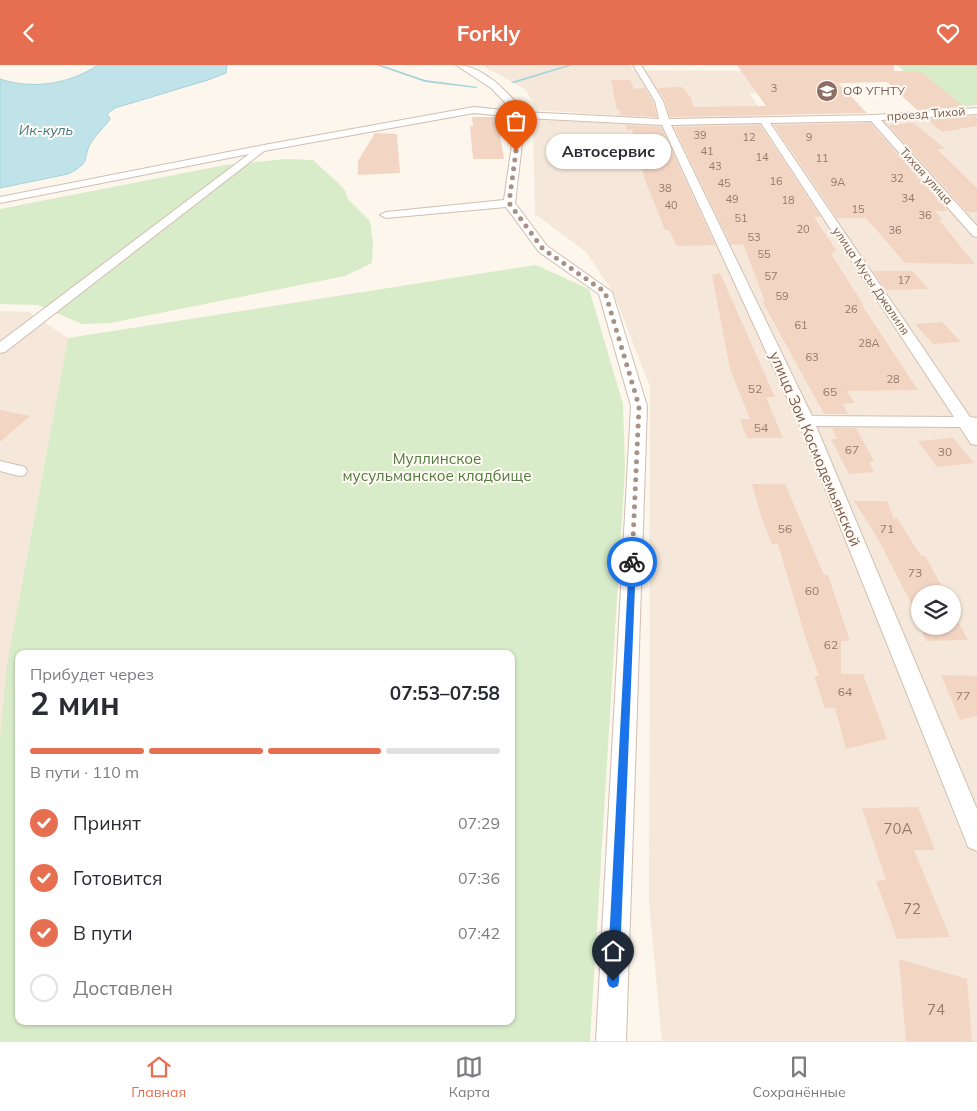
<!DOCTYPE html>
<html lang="ru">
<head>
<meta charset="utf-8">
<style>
  :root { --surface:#fff; --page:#f2f2f3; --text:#2b2b33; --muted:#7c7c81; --line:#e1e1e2; --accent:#e76f51 }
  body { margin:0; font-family:Mulish,sans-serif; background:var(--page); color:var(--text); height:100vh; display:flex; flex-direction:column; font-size:19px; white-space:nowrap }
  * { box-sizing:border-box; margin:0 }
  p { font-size:16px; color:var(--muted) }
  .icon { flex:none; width:28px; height:28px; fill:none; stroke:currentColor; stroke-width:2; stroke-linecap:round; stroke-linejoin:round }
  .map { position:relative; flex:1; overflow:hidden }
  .sheet { position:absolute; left:15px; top:585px; width:500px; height:375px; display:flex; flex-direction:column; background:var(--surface); border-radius:10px; box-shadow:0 1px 4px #0004 }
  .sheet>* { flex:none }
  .buttons { position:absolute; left:911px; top:520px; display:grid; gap:10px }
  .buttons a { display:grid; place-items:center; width:50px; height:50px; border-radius:50%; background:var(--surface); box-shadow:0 1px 4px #0004; font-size:25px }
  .pin { position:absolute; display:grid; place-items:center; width:42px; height:42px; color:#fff; margin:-51px -21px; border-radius:50% 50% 50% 0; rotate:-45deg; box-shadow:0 0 5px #0007 }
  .pin .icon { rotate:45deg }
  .courier { position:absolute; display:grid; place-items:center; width:50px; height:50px; margin:-25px; border:4px solid #1a73e8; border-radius:50%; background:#fff; color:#222; box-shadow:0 1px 6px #0007 }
  .bubble { position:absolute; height:35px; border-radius:18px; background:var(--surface); box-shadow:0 1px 4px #0004; font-size:16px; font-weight:700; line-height:35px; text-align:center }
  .overview em { font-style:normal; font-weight:700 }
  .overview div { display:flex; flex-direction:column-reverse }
  .overview { display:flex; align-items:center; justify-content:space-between; height:85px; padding:0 15px }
  h1 { font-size:32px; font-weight:700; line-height:38px }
  .bar { display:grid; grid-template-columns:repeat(4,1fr); gap:8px 5px; align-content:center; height:60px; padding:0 15px }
  .bar i { height:6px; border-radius:4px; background:var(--line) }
  .bar .on { background:var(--accent) }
  .bar p { grid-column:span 4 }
  ol { padding:0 15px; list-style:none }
  li { display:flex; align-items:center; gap:15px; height:55px }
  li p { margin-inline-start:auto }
  li .icon { padding:5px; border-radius:50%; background:var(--accent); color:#fff; stroke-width:4 }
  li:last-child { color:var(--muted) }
  li i { width:28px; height:28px; border:2px solid var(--line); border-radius:50% }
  header { display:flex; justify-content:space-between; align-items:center; height:65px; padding:0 15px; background:var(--accent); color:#fff; font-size:22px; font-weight:700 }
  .menu { display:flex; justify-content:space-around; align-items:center; height:70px; border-top:1px solid var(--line); background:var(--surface); font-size:14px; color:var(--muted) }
  .menu a { display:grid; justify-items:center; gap:2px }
  .menu .on { color:var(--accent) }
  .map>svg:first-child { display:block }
  .residential { fill:#f5e8da; fill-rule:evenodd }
  .green { fill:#d8ecc9; fill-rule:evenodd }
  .water { fill:#bfe3e8; stroke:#a5d3da }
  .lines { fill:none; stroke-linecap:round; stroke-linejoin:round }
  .stream { fill:#a5d3da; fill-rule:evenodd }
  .building { fill:#f3d5c3 }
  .street-casing { stroke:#d1beb0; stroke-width:2 }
  .street { fill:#fff; fill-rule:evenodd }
  .route { fill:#1a73e8 }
  .done { stroke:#a89285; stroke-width:5; stroke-dasharray:0 9 }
  .labels { text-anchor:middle; stroke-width:4; stroke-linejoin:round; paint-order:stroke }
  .far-number-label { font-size:11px; fill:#987a6a }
  .far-education-label { font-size:12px; fill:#785e54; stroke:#fffaf3; text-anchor:start }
  .far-street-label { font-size:12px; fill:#7a5c4d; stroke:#fffaf3 }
  .number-label { font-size:12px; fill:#987a6a }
  .far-water-label { font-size:14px; font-style:italic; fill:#437c86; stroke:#fffaf3 }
  .street-label { font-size:15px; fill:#7a5c4d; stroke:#fffaf3 }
  .park-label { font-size:15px; fill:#537a41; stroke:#fffaf3 }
  .near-number-label { font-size:15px; fill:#987a6a }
</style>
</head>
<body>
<header><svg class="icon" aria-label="back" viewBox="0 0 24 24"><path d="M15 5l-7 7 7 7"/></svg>Forkly<svg class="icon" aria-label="heart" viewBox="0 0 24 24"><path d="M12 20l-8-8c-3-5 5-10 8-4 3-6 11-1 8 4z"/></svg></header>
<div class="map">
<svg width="977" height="976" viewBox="0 0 977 976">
  <rect width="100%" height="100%" fill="#fdf6ec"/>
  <!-- residential -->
  <path class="residential" d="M 481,0 L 630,0 L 633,5 L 768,6 L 783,29 L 749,28 L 767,54 L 634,52 L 537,45 L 525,24 Z
    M 977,46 L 977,976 L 662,976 L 649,838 L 650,322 L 614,229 L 586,187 L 535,149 L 533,57 L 541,55 L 675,60 L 863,57 ZM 920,529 L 952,529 L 952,561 L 920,561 Z
    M 0,246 L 29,247 L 68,273 L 26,497 L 0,737 Z"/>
  <!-- green -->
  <path class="green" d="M 897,0 L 977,0 L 977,40 L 946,44 Z
    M 286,94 L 313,95 L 338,118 L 345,125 L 348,134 L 370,156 L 373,178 L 372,198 L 345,211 L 110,258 L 82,259 L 38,240 L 0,239 L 0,144 L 225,100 Z
    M 536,200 L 589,224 L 623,339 L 625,403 L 590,976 L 0,976 L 0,674 L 7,599 L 68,273 ZM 19,589 L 511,589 L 511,956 L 19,956 Z"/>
  <!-- water -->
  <path class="water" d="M 98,0 L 227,0 L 226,8 L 208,15 L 115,43 L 107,49 L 110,54 C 105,62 97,68 92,76 C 81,94 93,97 68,109 L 0,123 L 0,14 C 32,25 70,19 98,0 Z"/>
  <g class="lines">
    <!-- stream -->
    <path class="stream" d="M 376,0 L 381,0 L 425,15 L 478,22 L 476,23 L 425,17 Z
      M 568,0 L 573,0 L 514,18 L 511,17 Z"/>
  </g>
  <!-- building -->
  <path class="building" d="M 737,0 L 894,0 L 894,6 L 920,6 L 964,42 L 917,45 L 887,17 L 838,18 L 867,48 L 670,52 L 665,35 L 657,23 L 682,22 L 691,33 L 694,42 L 766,41 Z
    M 611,15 L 630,15 L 634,24 L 645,23 L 653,37 L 657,52 L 621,50 L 619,45 L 617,45 Z
    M 975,51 L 977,53 L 977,61 L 942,67 L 927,54 Z
    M 472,52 L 497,52 L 504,94 L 473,94 L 470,61 L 473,61 Z
    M 870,58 L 948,146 L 935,146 L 943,155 L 939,155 L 975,199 L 905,198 L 866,153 L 837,153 L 774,60 Z
    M 914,58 L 945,84 L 937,84 L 977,123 L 977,147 L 967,147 L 888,60 Z
    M 625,60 L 661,62 L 715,180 L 677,181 L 669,165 L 665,165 L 645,115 L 632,65 L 627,65 Z
    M 760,60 L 821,152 L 814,152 L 836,185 L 831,189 L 863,239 L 862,240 L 918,325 L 847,326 L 855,338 L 843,339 L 848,349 L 824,349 L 762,236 L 765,236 L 743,179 L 731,180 L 674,62 Z
    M 375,68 L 397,69 L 400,108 L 358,110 L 358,96 Z
    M 873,206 L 913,206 L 928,224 L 886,225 Z
    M 720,208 L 775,332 L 766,332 L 783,373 L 747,373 L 740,354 L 750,354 L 730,304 L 712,210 Z
    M 942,257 L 961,277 L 933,279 L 915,259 Z
    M 0,345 L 30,351 L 0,377 Z
    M 832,363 L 856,363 L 874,396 L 869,397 L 874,407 L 849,409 L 831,374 L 837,374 Z
    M 953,373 L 974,398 L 937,402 L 918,376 Z
    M 752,419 L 785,419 L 824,510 L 828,510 L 850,576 L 841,576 L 841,609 L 863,609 L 887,674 L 846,684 L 835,643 L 825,643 L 814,611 L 819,611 L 805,571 L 778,479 L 772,479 L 761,451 Z
    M 854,436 L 887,436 L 894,454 L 897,453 L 921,491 L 925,491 L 943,523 L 944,529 L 920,529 L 920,561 L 952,561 L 952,545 L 968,575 L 926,576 L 911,542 L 913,542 L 878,474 Z
    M 941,610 L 977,611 L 977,651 L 960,655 Z
    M 918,742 L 935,785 L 914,785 L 950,872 L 897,874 L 876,816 L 886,815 L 862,743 Z
    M 899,894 L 967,914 L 972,976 L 906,976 Z"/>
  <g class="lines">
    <!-- street casing -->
    <g class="street-casing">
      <path id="street" d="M 456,0 C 483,0 508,27 524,47 L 659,54 L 655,36 L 633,0 L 641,0 L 663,36 L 669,54 L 874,50 L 977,43 L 977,49 L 881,55 L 977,161 L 977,172 L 973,171 L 871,56 L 770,58 L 970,352 L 977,353 L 977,380 L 971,379 L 960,362 L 816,361 L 977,744 L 977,786 L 968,782 L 965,774 L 798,356 L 662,60 L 525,53 L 515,138 L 547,181 L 612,227 L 647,341 L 626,976 L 596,976 L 631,341 L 599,229 L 539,187 L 506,142 L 386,153 L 380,150 L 386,147 L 504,135 L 516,52 L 474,48 L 264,86 L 5,287 L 0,288 L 0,277 L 249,89 L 0,138 L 0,132 L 264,80 L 474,42 L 513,46 L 491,23 ZM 761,58 L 954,352 L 812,351 L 671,60 Z
        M 0,396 L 25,402 L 27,406 L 25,410 L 19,411 L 0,406 Z"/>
    </g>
    <!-- street -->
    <use href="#street" class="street"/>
  </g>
  <!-- route -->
  <path class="route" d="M 629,495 L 635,495 L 636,497 L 619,916 L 618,921 L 613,923 L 609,921 L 607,916 Z"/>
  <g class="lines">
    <!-- done -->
    <path class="done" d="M 516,86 L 509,138 L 543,184 L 605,227 L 639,341 L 632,497"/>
  </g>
  <!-- icons -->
  <defs>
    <g id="university-disc" transform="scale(1.125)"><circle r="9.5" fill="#8d6e63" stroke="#fffaf3"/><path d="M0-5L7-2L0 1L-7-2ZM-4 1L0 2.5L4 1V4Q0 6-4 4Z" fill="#fff"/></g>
  </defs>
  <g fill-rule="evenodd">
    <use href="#university-disc" x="827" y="26"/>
  </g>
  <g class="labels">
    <!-- far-number labels -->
    <g class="far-number-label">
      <text x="774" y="27">3</text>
      <text x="700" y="74">39</text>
      <text x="749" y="76">12</text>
      <text x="809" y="76">9</text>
      <text x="707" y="90">41</text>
      <text x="762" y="96">14</text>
      <text x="822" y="97">11</text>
      <text x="715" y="105">43</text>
      <text x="897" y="117">32</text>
      <text x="776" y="120">16</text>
      <text x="838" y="121">9А</text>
      <text x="724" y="122">45</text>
      <text x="665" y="127">38</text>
      <text x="908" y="137">34</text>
      <text x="732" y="138">49</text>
      <text x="788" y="139">18</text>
      <text x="671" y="144">40</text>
      <text x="858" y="148">15</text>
      <text x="925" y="154">36</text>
      <text x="741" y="157">51</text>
      <text x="803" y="168">20</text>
      <text x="895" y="169">36</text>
      <text x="754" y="176">53</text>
      <text x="764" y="193">55</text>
      <text x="771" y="215">57</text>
      <text x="904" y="219">17</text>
      <text x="782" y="235">59</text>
      <text x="851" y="248">26</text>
      <text x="801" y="264">61</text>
      <text x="869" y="282">28А</text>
      <text x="812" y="296">63</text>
      <text x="893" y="318">28</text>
    </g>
    <!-- far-education labels -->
    <g class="far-education-label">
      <text x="843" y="30">ОФ УГНТУ</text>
    </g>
    <!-- far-street labels -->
    <g class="far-street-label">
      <text transform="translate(926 49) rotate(-4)" y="4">проезд Тихой</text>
      <text transform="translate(926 111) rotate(48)" y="4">Тихая улица</text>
      <text transform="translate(871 216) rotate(56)" y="4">улица Мусы Джалиля</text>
    </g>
    <!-- number labels -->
    <g class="number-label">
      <text x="755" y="328">52</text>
      <text x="830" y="331">65</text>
      <text x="761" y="367">54</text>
      <text x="852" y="389">67</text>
      <text x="945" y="391">30</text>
      <text x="785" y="468">56</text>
      <text x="887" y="468">71</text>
      <text x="915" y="512">73</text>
      <text x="812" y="530">60</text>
      <text x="831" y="584">62</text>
      <text x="845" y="631">64</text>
      <text x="963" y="635">77</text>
    </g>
    <!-- far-water labels -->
    <g class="far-water-label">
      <text x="46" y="70">Ик-куль</text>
    </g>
    <!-- street labels -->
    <g class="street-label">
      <text transform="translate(815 384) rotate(67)" y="5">улица Зои Космодемьянской</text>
    </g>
    <!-- park labels -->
    <g class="park-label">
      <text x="437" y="399">Муллинское<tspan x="437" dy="17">мусульманское кладбище</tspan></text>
    </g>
    <!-- near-number labels -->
    <g class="near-number-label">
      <text x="898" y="769">70А</text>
      <text x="912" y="849">72</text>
      <text x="936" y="950">74</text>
    </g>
  </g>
</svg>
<div class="buttons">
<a><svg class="icon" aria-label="layers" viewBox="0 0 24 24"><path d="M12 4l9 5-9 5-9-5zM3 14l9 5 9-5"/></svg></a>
</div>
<div class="pin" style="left:516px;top:86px;background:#ea580c"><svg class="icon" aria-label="bag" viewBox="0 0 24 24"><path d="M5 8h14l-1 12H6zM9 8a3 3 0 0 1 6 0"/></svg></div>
<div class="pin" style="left:613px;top:916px;background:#1f2937"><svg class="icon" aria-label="home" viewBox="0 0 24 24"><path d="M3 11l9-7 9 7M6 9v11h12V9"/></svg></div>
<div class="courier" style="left:632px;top:497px"><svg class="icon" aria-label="bike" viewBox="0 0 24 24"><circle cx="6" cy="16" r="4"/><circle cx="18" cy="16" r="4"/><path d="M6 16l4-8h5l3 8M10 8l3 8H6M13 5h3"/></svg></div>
<div class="bubble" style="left:546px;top:69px;width:125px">Автосервис</div>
<section class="sheet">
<div class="overview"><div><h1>2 мин</h1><p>Прибудет через</p></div><em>07:53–07:58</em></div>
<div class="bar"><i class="on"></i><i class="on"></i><i class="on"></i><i></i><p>В пути · 110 m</p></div>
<ol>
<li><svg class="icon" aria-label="check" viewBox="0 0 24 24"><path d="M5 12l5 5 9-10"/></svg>Принят<p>07:29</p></li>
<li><svg class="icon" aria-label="check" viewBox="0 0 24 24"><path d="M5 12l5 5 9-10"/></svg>Готовится<p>07:36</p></li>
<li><svg class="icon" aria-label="check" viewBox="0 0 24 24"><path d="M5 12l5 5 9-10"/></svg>В пути<p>07:42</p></li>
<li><i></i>Доставлен</li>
</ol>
</section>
</div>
<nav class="menu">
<a class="on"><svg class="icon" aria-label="home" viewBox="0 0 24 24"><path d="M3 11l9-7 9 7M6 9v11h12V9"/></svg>Главная</a>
<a><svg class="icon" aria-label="map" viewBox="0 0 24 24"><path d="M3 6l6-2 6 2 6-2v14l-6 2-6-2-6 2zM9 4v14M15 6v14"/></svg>Карта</a>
<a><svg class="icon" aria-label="saved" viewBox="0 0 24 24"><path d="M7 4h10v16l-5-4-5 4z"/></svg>Сохранённые</a>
</nav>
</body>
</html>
